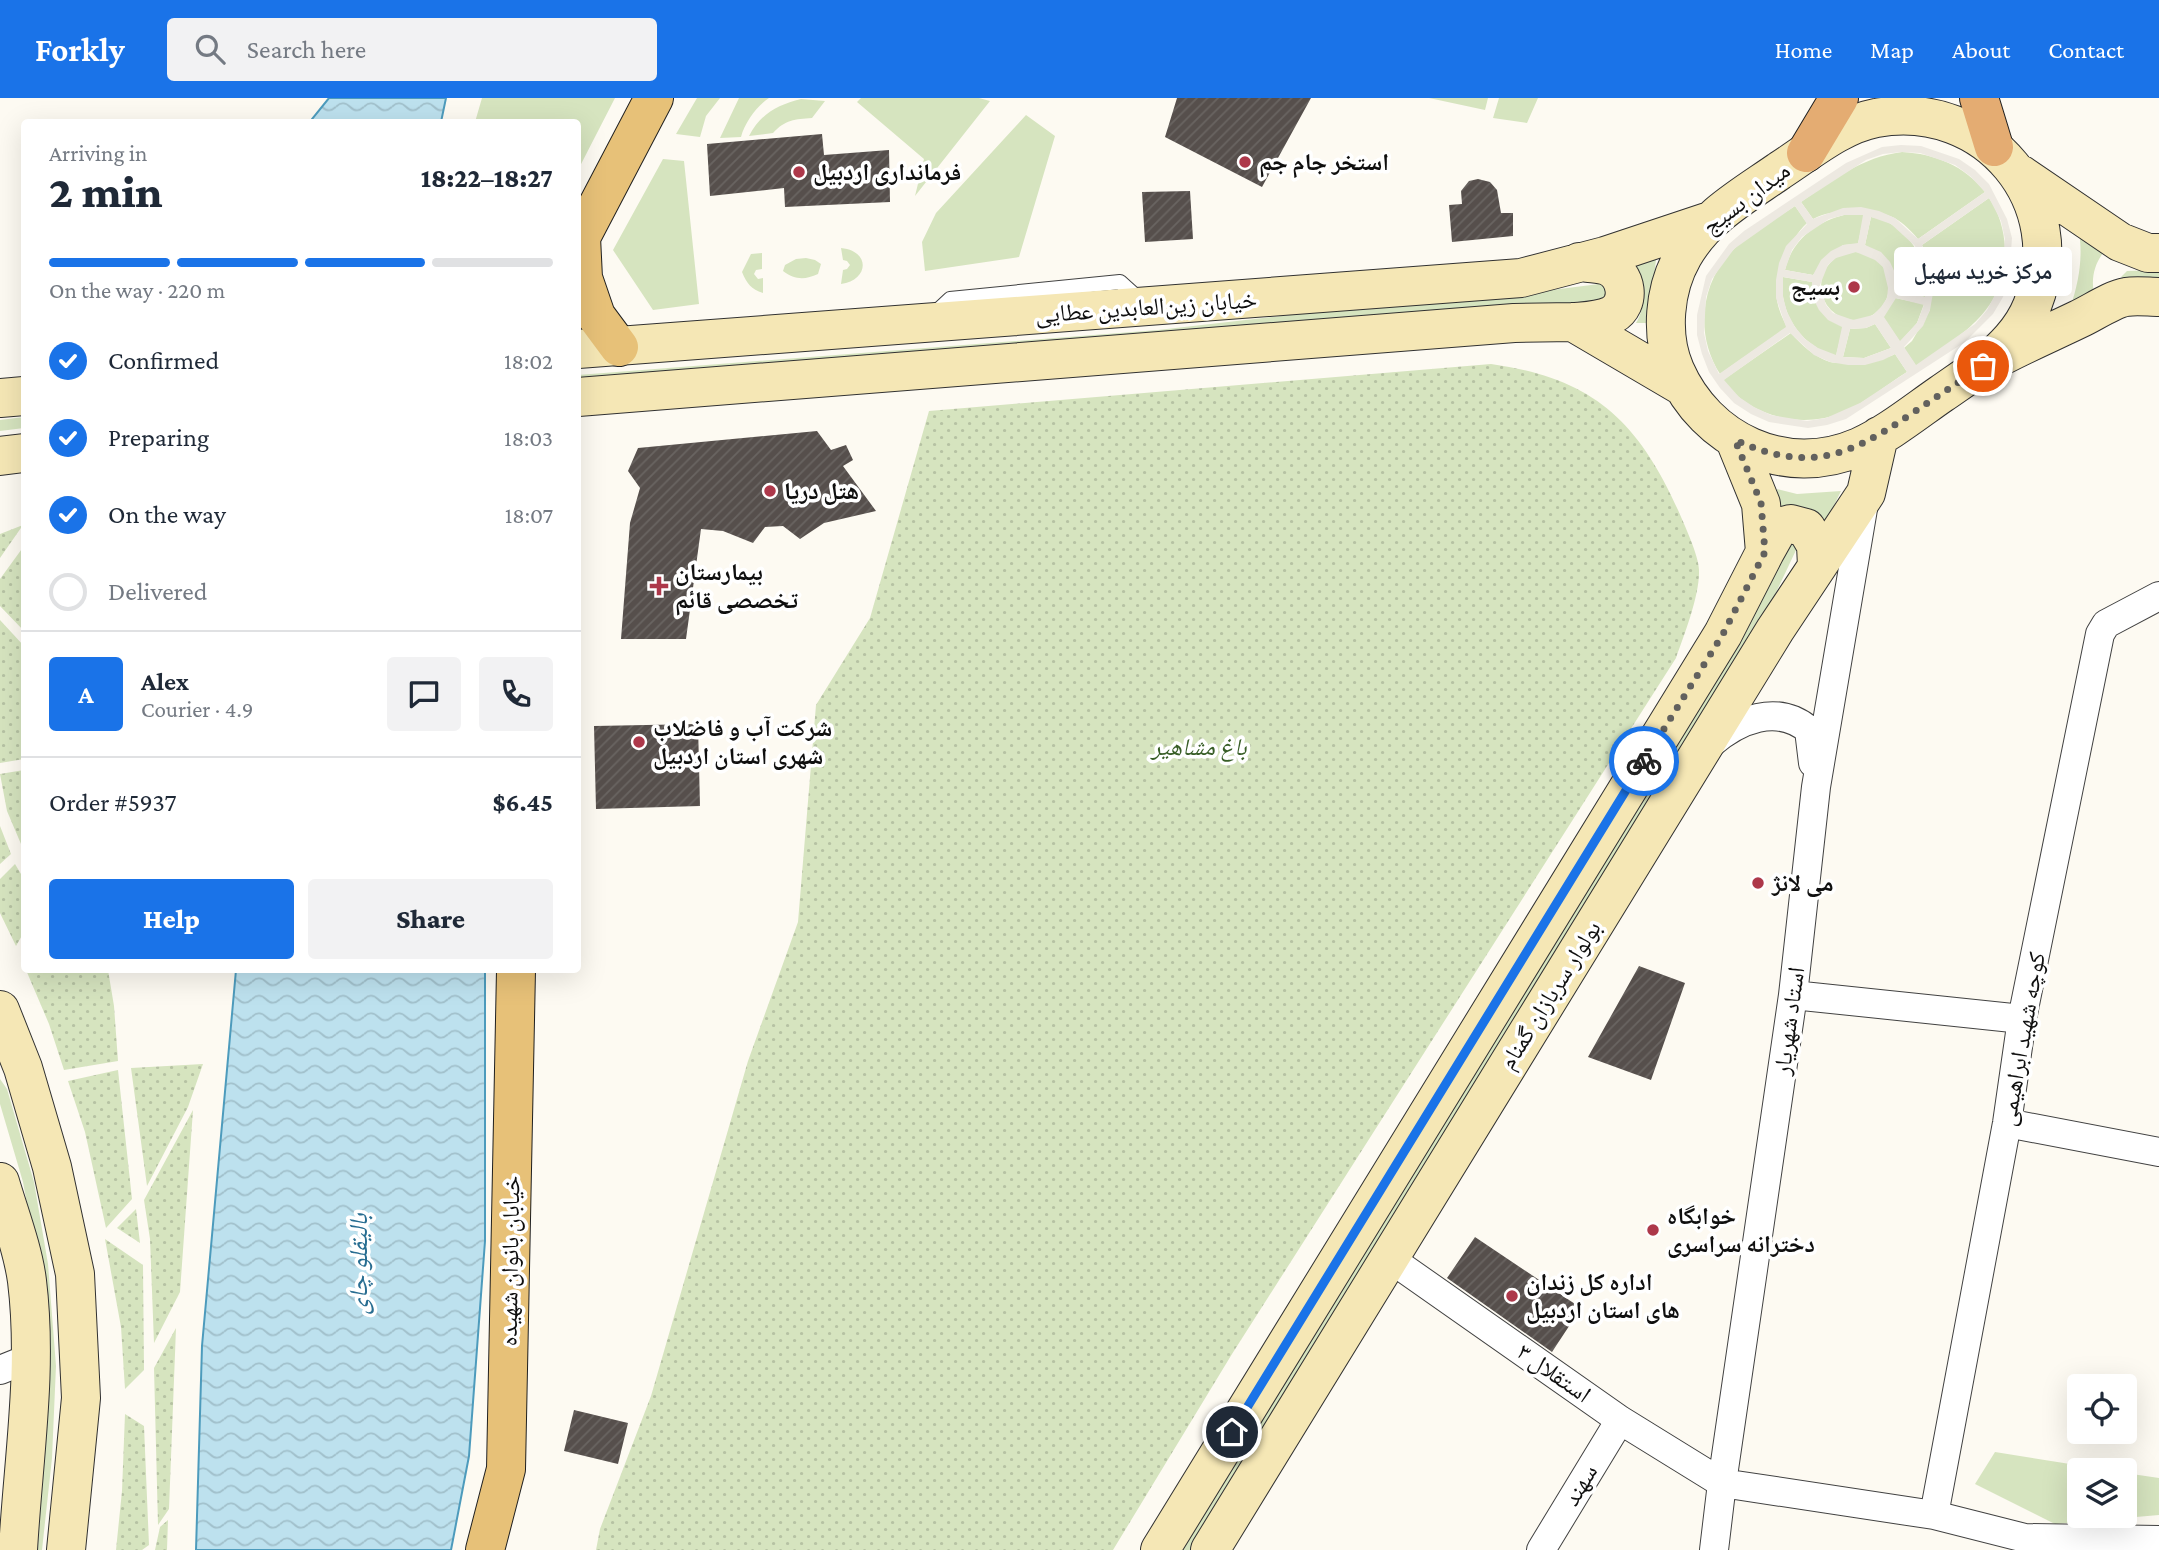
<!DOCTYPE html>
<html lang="en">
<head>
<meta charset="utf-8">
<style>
  :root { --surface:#fff; --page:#f2f2f3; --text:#1f2937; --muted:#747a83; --line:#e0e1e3; --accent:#1a73e8 }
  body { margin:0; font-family:"Crimson Pro","Noto Naskh Arabic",serif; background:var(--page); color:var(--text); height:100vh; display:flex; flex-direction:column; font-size:26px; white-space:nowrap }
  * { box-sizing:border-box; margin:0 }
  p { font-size:23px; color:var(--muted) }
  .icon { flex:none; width:38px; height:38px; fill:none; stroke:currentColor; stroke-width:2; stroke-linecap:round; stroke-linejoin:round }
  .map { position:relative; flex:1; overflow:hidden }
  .drawer { position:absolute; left:21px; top:21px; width:560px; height:854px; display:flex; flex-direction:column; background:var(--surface); border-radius:7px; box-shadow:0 7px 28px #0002 }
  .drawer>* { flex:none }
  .controls { position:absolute; left:2067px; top:1276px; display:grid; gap:14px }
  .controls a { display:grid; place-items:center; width:70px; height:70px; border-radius:7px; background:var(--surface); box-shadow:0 7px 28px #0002; font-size:35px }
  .pin { position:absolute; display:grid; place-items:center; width:60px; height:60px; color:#fff; margin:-30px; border:4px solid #fff; border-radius:50%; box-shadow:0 2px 7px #0007 }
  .courier { position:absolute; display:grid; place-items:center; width:70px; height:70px; margin:-35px; border:5px solid #1a73e8; border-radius:50%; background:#fff; color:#222; box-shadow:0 2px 9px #0007 }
  .bubble { position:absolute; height:49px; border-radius:7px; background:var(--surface); box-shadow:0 7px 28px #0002; font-size:23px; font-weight:800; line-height:49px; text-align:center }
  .summary em { font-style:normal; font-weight:800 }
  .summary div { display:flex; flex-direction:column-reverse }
  .summary { display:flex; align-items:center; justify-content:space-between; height:119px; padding:0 28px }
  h1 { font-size:46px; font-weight:800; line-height:52px }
  .bar { display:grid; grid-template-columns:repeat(4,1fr); gap:10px 7px; align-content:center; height:84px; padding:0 28px }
  .bar i { height:9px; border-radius:5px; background:var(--line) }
  .bar .current { background:var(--accent) }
  .bar p { grid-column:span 4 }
  .line { display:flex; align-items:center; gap:18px; padding:0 28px; border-top:2px solid var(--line) }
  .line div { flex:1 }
  .round { display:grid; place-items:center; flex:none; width:74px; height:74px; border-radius:7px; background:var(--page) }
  ol { padding:0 28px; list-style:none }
  li { display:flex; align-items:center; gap:21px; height:77px }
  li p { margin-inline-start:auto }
  li .icon { padding:7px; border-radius:50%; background:var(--accent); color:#fff; stroke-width:4 }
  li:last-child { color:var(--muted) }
  li i { width:38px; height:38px; border:4px solid var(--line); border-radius:50% }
  .primary-button { display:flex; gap:14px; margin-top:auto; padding:14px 28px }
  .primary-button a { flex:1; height:80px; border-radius:7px; background:var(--accent); color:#fff; font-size:28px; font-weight:800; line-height:80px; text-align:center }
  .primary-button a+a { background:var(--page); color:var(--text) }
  header { display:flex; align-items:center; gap:42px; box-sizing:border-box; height:98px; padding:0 35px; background:var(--accent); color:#fff }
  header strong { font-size:33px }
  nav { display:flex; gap:38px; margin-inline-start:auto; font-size:24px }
  .search { width:490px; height:63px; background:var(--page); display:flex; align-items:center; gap:18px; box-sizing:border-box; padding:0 24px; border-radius:7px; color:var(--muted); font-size:26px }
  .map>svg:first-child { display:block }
  .grass { fill:#d6e4bf }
  .park { fill:url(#park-dots) }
  .plaza { fill:#ede9e1; fill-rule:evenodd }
  .water { fill:url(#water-waves); stroke:#4d9bbc; stroke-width:2 }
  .building { fill:url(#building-hatch) }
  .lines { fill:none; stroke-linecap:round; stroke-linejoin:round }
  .service-casing { stroke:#424242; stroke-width:16 }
  .minor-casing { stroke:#424242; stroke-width:30 }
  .secondary-casing { stroke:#313131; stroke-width:40 }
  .primary-casing { stroke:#202020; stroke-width:40 }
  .trunk-casing { stroke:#202020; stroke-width:40 }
  .service { stroke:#fff; stroke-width:14 }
  .minor { stroke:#fff; stroke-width:28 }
  .secondary { stroke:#f5e7b5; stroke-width:38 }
  .primary { stroke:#e7c178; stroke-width:38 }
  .trunk { stroke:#e4ac72; stroke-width:38 }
  .done { stroke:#62615e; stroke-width:7; stroke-dasharray:0 12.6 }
  .route { stroke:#1a73e8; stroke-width:9 }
  .poi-dot { fill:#ad384a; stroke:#fff; stroke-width:2.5 }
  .labels { text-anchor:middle; stroke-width:7; stroke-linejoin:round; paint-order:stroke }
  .poi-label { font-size:24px; font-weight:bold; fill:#0f0f0f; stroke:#fff; text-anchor:start }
  .street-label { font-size:24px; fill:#0f0f0f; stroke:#fff }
  .park-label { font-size:24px; font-style:italic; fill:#385e27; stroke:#fff }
  .water-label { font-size:26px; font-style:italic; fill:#286d91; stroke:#fff }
</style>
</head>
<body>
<header>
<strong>Forkly</strong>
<div class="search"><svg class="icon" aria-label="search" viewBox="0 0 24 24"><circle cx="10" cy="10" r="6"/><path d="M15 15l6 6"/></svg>Search here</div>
<nav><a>Home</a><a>Map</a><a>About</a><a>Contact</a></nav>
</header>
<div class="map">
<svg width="2159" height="1452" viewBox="0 0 2159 1452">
  <defs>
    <pattern id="park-dots" width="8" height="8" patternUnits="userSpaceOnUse" patternTransform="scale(1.75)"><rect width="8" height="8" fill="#d6e4bf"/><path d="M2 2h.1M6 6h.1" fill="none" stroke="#b6c2a3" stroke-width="1.8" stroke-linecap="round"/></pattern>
    <pattern id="water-waves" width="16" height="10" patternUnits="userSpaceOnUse" patternTransform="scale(1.75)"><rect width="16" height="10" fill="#bde1ee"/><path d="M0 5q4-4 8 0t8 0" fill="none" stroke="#a1c0cb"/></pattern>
    <pattern id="building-hatch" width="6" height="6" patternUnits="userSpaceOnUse" patternTransform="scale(1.75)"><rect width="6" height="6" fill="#564f4c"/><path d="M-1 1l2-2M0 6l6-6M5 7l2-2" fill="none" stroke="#696461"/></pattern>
  </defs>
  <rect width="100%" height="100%" fill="#fdfaf2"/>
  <!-- grass -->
  <path class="grass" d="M 482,0 L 615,0 L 578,72 L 578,24 L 475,24 Z
    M 697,0 L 720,0 L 706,18 L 700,39 L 676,36 Z
    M 739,0 L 769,0 C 757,8 745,24 741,39 L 720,40 Z
    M 861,0 L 979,0 L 990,3 L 915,98 L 924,61 L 857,4 Z
    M 1429,0 L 1488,0 L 1485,12 Z
    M 1499,0 L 1538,0 L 1527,25 L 1493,20 Z
    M 801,1 L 825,3 L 812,20 C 795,21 785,22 773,35 L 749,38 C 761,15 778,7 801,1 Z
    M 1026,17 L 1055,38 L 1019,159 L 925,173 L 922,144 L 936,115 Z
    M 1902,54 C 1935,56 1964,67 1985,94 L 1918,141 C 1896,115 1883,113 1850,114 C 1836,114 1826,114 1813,121 L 1801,104 C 1833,82 1862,59 1902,54 Z
    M 663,61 L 684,63 L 699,206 L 653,212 L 613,152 Z
    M 1989,100 C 1999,114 2004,132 2005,150 C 2007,213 1961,237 1916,268 L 1904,250 L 1912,243 L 1930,212 L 1928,160 L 1922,147 Z
    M 1795,108 L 1807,125 C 1796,135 1792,145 1786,159 C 1774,186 1772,201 1787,229 L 1720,276 C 1695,237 1700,185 1733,152 C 1750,134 1774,122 1795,108 Z
    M 1844,117 L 1864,117 L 1858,146 L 1843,147 L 1813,177 L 1785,172 C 1792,142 1816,124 1844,117 Z
    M 1871,119 C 1906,124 1932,164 1925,199 L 1897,193 L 1896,177 L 1865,147 Z
    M 2079,134 L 2106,151 C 2094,166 2091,179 2094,197 L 2071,207 C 2079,184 2083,158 2079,134 Z
    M 841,150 C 871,153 869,182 841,186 L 843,172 L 847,171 L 850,167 L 847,163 L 843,162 Z
    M1821 188a34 34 0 1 1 68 0a34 34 0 1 1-68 0Z
    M 762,155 L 762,171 L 756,172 L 754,176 L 758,181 L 763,180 L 763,195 C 751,191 747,186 742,174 L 751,156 Z
    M 806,160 L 815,162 L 821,166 L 818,176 C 805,182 795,182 783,173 L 785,167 L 796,161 Z
    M 1656,161 L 1653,190 L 1657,225 L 1636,225 C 1648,205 1640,187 1635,166 Z
    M 2159,172 L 2159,183 L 2125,183 L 2121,179 L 2127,173 Z
    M 1783,179 L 1812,184 L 1813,200 L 1843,229 L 1836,258 C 1801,249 1778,214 1783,179 Z
    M 1607,185 L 1609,204 L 578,288 L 578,277 L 1158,232 L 1333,212 L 1488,200 Z
    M 1895,200 L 1924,206 L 1917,225 L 1900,244 L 1883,219 Z
    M 1875,226 L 1891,250 L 1864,260 L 1843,259 L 1850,231 L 1866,230 Z
    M 1791,235 C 1800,246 1816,260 1830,264 C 1844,267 1883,263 1895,256 L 1907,274 C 1886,287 1865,305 1842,315 C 1801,331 1749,319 1723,282 Z
    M 24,319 L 24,330 L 0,333 L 0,322 Z
    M 1777,391 L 1797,396 L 1841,393 L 1823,430 L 1775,422 Z
    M 1788,439 L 1797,450 L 1772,503 L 1195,1452 L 1178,1452 Z
    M 0,981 L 7,991 L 34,1084 L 48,1166 L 56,1268 L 52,1360 L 42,1452 L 31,1452 L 38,1166 L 23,1084 L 0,1006 Z
    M 1995,1354 L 2108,1372 L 2079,1372 L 2079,1418 L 2124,1418 L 2125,1375 L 2159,1380 L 2159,1417 L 2055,1426 L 1975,1386 Z"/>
  <!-- park -->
  <path class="park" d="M 1491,266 C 1591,280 1637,321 1678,412 C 1684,426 1699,458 1699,472 C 1700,497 1684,537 1676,560 L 1232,1256 L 1113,1452 L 596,1452 L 600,1431 L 651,1298 L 748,963 L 798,824 L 816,607 L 870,520 L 929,313 Z
    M 23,427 L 0,460 L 0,436 Z
    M 24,448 L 24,533 L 0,508 L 0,481 Z
    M 0,522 L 24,548 L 24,661 L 0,665 Z
    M 24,672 L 24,741 L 21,746 L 7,713 L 0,676 Z
    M 0,728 L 11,756 L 0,766 Z
    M 15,766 L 24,781 L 24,834 L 16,848 L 0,815 L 0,781 Z
    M 26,872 L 108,872 L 114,908 L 118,963 L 64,972 L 49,926 Z
    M 203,966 L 188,1009 L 147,1088 L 131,970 Z
    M 118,972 L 132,1101 L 106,1130 L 85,1034 L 68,983 Z
    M 193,1012 L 180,1194 L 154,1245 L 150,1141 L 144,1102 Z
    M 136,1111 L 140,1145 L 117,1130 Z
    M 105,1141 L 143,1167 L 144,1272 L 125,1291 L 121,1229 Z
    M 176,1230 L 169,1411 L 158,1427 L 154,1270 Z
    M 125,1316 L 144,1328 L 149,1447 L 142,1452 L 116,1452 L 122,1393 Z
    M 168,1422 L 167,1452 L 155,1452 L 160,1429 Z"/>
  <!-- plaza -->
  <path class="plaza" d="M 1901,47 L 1921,48 L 1959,61 L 1975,72 L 1989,86 L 2007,121 L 2012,140 L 2009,180 L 2003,199 L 1993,216 L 1965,244 L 1846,321 L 1827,327 L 1808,330 L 1769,324 L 1751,316 L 1734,305 L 1720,290 L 1709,274 L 1702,256 L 1697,237 L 1697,217 L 1706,178 L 1729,146 L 1744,133 L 1846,65 L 1882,49 ZM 1902,54 L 1920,55 L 1955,67 L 1970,78 L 1985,94 L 1918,141 L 1895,120 L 1879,113 L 1861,109 L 1843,110 L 1813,121 L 1801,104 L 1866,62 L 1883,56 ZM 1989,100 L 2001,123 L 2005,141 L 2002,178 L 1996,195 L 1987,212 L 1975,226 L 1916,267 L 1904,249 L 1923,228 L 1930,212 L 1933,195 L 1933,177 L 1922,147 ZM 1795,108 L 1807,126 L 1786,148 L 1779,165 L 1776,182 L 1776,200 L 1786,229 L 1719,276 L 1708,253 L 1704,235 L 1706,199 L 1712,181 L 1734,151 ZM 1844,117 L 1863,117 L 1858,145 L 1843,147 L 1831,153 L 1821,162 L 1813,177 L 1785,172 L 1792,152 L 1802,139 L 1829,121 ZM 1871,119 L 1891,126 L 1915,148 L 1926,178 L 1925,199 L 1897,193 L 1896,177 L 1890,164 L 1881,154 L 1865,147 ZM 1856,154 L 1875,162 L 1883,169 L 1888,190 L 1887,200 L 1881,209 L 1873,217 L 1853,222 L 1833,215 L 1826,207 L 1820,187 L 1828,167 L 1836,160 ZM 1783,179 L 1812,184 L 1813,200 L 1819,212 L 1828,222 L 1842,229 L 1836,257 L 1818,250 L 1805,241 L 1795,229 L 1787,214 L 1783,199 ZM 1896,200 L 1924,207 L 1917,225 L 1900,243 L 1884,219 ZM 1875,226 L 1891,250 L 1864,260 L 1843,259 L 1850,231 L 1866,230 ZM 1790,235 L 1814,257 L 1830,264 L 1848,267 L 1865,267 L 1883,262 L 1895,256 L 1907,274 L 1860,305 L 1826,320 L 1807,323 L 1771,317 L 1754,309 L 1739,299 L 1724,282 Z"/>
  <!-- water -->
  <path class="water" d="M 329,0 L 446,0 L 441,24 L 312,24 L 312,21 Z
    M 236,872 L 485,872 L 485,1143 L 469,1358 L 451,1452 L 196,1452 L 202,1248 Z"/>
  <!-- building -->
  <path class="building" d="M 1177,0 L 1311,0 L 1262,89 L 1165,39 Z
    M 822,36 L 824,57 L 889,52 L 890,104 L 785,109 L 784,90 L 710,98 L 707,46 Z
    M 1478,81 L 1490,84 L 1497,92 L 1501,115 L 1513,115 L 1513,138 L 1452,144 L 1449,107 L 1462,106 L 1461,93 L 1469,83 Z
    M 1190,93 L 1193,141 L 1145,144 L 1142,94 Z
    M 817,333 L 831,352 L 846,347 L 853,362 L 843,368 L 876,413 L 824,425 L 800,441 L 783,428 L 765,429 L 753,445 L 723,433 L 701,431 L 686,541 L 621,541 L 630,425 L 640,390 L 628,373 L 638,350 Z
    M 698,626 L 700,708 L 596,711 L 594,628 Z
    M 1639,868 L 1685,885 L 1651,982 L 1588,959 Z
    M 1475,1139 L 1581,1210 L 1552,1254 L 1447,1180 Z
    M 574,1312 L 628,1325 L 618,1366 L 564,1353 Z"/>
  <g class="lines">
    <!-- service casing -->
    <g class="service-casing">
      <path id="service" d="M 934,216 L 950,201 L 1120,184 L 1141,203"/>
    </g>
    <!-- minor casing -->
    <g class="minor-casing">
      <path id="minor" d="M 1710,646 C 1738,622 1777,605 1809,632 L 1813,665
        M 1793,897 L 2022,921
        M 2007,1025 L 2159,1054
        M 1389,1160 L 1620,1322 L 1722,1385 L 1934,1417 L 2025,1440 L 2159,1442
        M 0,1272 L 30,1260
        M 1934,1417 L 2007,1025 L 2022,921 L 2100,536 L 2106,526 L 2159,498
        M 1541,1452 L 1620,1322
        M 1714,1452 L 1722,1385 L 1793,897 L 1816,689 L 1864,405"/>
    </g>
    <!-- secondary casing -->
    <g class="secondary-casing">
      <path id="secondary" d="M 2020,76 L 2120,144 L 2148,155 L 2159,155
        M 1573,224 C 1586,223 1600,223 1612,217 C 1632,206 1627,176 1607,168 C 1599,165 1587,165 1579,164
        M 578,251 L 1521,180 L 1605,158 L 1707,124
        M 1983,268 C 2003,251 2022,233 2032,208 C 2073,105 1987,0 1876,20 C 1840,27 1810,53 1779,73 C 1743,98 1705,119 1683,158 C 1664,191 1660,237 1675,272 C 1706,343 1785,381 1859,349 C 1888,336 1915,314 1941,296 C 1956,286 1970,275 1985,267 C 2015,250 2048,236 2079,221 C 2092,215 2113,201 2126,199 C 2137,197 2149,199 2159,199
        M 578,299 L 1514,225 L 1573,224 L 1682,288
        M 0,300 L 24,298
        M 0,358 L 24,355
        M 1765,454 L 1779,429 L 1791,426 L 1806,430 L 1816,447 L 1817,468
        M 0,912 L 23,970 L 52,1069 L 75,1176 L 81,1300 L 66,1452
        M 0,1084 C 9,1115 23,1151 27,1183 C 38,1272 23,1363 18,1452
        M 1160,1452 L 1723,536 L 1765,454 L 1761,406 L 1735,342
        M 1210,1452 L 1775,532 L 1866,395 L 1879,338"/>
    </g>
    <!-- primary casing -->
    <g class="primary-casing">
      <path id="primary" d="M 581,139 L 583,180 L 596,218 L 619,249
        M 578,145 L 654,0
        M 485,1452 L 506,1371 L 516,872"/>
    </g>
    <!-- trunk casing -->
    <g class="trunk-casing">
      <path id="trunk" d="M 1979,0 L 1994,49
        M 1806,55 L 1839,0"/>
    </g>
    <!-- service -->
    <use href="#service" class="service"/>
    <!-- minor -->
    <use href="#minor" class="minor"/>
    <!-- secondary -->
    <use href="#secondary" class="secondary"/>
    <!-- primary -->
    <use href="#primary" class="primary"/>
    <!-- trunk -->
    <use href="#trunk" class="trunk"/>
  </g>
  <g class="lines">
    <!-- done -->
    <path class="done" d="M 1644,663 L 1723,536 L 1765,454 L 1761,405 L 1735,342 C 1808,375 1848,359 1911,316 C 1935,300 1959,284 1983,268"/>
    <!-- route -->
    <path class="route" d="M 1232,1334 L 1644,663"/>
  </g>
  <!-- markers -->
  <g class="poi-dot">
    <circle cx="1245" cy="64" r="7"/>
    <circle cx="799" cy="74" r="7"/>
    <circle cx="1854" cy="189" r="7"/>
    <circle cx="770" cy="393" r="7"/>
    <path d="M655.5 477.5h7v7h7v7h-7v7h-7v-7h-7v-7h7z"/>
    <circle cx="639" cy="644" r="7"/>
    <circle cx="1758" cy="785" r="7"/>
    <circle cx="1653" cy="1132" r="7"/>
    <circle cx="1512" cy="1198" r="7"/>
  </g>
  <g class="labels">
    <!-- poi labels -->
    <g class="poi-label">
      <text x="1259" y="72">استخر جام جم</text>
      <text x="813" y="82">فرمانداری اردبیل</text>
      <text x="1840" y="197" text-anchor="end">بسیج</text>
      <text x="784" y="401">هتل دریا</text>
      <text x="675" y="482">بیمارستان<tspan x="675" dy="28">تخصصی قائم</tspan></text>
      <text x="653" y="638">شرکت آب و فاضلاب<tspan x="653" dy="28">شهری استان اردبیل</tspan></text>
      <text x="1772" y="793">می لانژ</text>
      <text x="1667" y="1126">خوابگاه<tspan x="1667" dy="28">دخترانه سراسری</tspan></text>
      <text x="1526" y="1192">اداره کل زندان<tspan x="1526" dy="28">های استان اردبیل</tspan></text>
    </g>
    <!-- street labels -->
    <g class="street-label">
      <text transform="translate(1746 100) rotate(-37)" y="8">میدان بسیج</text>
      <text transform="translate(1146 209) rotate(-4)" y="8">خیابان زین‌العابدین عطایی</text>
      <text transform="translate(1550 897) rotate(-58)" y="8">بولوار سربازان گمنام</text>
      <text transform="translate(1789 923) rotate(-82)" y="8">استاد شهریار</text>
      <text transform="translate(2022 941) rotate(-80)" y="8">کوچه شهید ابراهیمی</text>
      <text transform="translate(510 1163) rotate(-89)" y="8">خیابان بانوان شهیده</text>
      <text transform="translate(1554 1275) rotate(35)" y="8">استقلال ۳</text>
      <text transform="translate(1580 1387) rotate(-59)" y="8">سهند</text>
    </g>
    <!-- park labels -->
    <g class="park-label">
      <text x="1199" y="657">باغ مشاهیر</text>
    </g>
    <!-- water labels -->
    <g class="water-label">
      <text transform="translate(358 1166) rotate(-90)" y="9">بالیقلو چای</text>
    </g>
  </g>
</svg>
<div class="controls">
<a><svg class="icon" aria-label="locate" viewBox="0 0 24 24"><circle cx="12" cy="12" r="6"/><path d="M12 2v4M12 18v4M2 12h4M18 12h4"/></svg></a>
<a><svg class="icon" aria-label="layers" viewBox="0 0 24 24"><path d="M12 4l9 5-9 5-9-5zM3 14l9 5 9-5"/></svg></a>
</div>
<div class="pin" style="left:1983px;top:268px;background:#ea580c"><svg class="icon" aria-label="bag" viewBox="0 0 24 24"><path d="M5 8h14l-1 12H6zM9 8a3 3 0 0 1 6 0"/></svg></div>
<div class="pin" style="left:1232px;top:1334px;background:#1f2937"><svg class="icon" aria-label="home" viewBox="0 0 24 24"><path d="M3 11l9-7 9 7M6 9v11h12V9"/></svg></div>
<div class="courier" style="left:1644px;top:663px"><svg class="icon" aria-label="bike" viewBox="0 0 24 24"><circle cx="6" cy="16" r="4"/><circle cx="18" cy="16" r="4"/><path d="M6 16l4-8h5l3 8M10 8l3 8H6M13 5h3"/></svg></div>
<div class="bubble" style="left:1894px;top:149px;width:178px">مرکز خرید سهیل</div>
<section class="drawer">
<div class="summary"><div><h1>2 min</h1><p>Arriving in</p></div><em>18:22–18:27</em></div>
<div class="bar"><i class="current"></i><i class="current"></i><i class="current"></i><i></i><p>On the way · 220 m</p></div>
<ol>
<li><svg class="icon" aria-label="check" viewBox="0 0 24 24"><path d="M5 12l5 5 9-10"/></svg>Confirmed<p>18:02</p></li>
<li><svg class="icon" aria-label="check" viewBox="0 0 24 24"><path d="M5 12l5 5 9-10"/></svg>Preparing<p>18:03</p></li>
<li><svg class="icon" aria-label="check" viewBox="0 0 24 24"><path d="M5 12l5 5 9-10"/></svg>On the way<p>18:07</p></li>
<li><i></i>Delivered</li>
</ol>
<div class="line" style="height:126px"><b class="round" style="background:var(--accent);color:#fff">A</b><div><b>Alex</b><p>Courier · 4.9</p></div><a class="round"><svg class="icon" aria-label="chat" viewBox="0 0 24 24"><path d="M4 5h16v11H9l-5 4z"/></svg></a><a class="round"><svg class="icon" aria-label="phone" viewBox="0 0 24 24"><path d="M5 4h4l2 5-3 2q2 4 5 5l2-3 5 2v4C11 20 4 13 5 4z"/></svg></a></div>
<div class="line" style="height:91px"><div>Order #5937</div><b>$6.45</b></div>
<div class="primary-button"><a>Help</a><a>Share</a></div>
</section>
</div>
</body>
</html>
